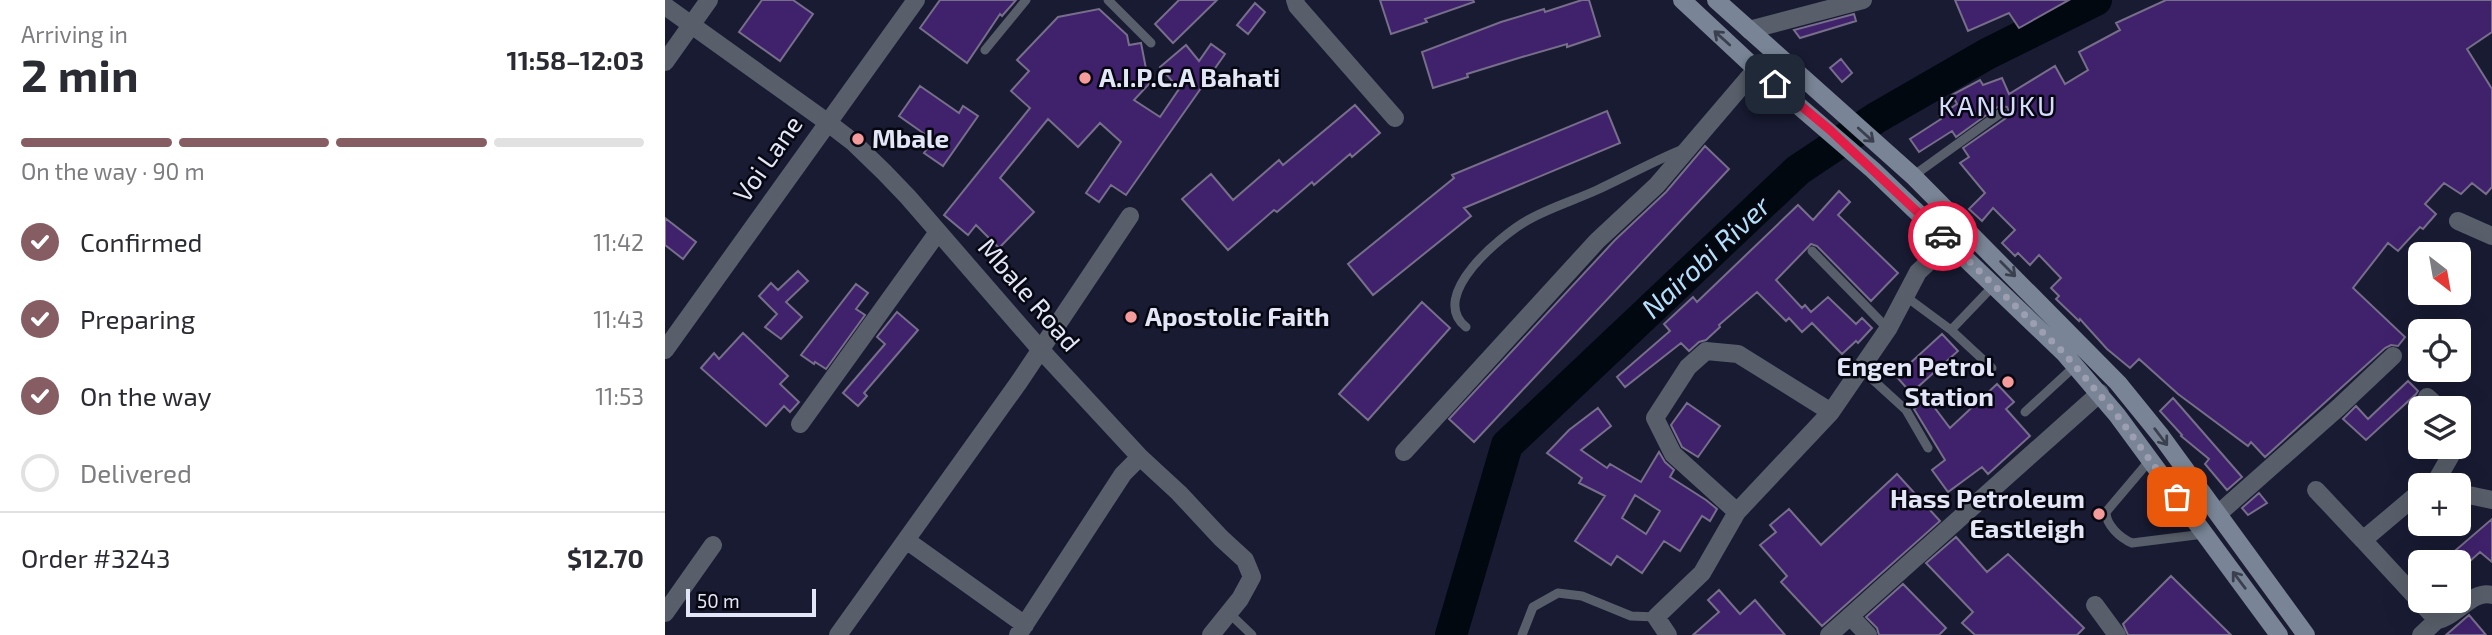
<!DOCTYPE html>
<html lang="en">
<head>
<meta charset="utf-8">
<style>
  :root { --surface:#fff; --page:#f2f2f3; --text:#2b2b33; --muted:#7c7c81; --line:#e1e1e2; --accent:#865d62 }
  body { margin:0; font-family:"Exo 2",sans-serif; background:var(--page); color:var(--text); height:100vh; display:flex; flex-direction:column; font-size:26px; white-space:nowrap }
  * { box-sizing:border-box; margin:0 }
  p { font-size:23px; color:var(--muted) }
  .icon { flex:none; width:38px; height:38px; fill:none; stroke:currentColor; stroke-width:2; stroke-linecap:round; stroke-linejoin:round }
  .map { position:relative; flex:1; overflow:hidden }
  .side { display:flex; flex-direction:column; background:var(--surface); width:665px }
  .side>* { flex:none }
  .needle { width:46px; rotate:149deg }
  .buttons { position:absolute; left:1743px; top:242px; display:grid; gap:14px }
  .buttons a { display:grid; place-items:center; width:63px; height:63px; border-radius:10px; background:var(--surface); box-shadow:0 7px 28px #0002; font-size:35px }
  .scale { position:absolute; left:21px; bottom:18px; width:130px; box-sizing:border-box; padding-left:7px; border:4px solid #e3e6f6; border-top:0; font-size:19px; line-height:24px; white-space:nowrap; color:#e3e6f6; -webkit-text-stroke:5px #060711; paint-order:stroke }
  .pin { position:absolute; display:grid; place-items:center; width:60px; height:60px; color:#fff; margin:-30px; border-radius:14px; box-shadow:0 4px 10px #0006 }
  .courier { position:absolute; display:grid; place-items:center; width:70px; height:70px; margin:-35px; border:5px solid #e11d48; border-radius:50%; background:#fff; color:#222; box-shadow:0 2px 9px #0007 }
  .head em { font-style:normal; font-weight:700 }
  .head div { display:flex; flex-direction:column-reverse }
  .head { display:flex; align-items:center; justify-content:space-between; height:119px; padding:0 21px }
  h1 { font-size:46px; font-weight:700; line-height:52px }
  .bar { display:grid; grid-template-columns:repeat(4,1fr); gap:10px 7px; align-content:center; height:84px; padding:0 21px }
  .bar i { height:9px; border-radius:5px; background:var(--line) }
  .bar .current { background:var(--accent) }
  .bar p { grid-column:span 4 }
  .line { display:flex; align-items:center; gap:18px; padding:0 21px; border-top:2px solid var(--line) }
  .line div { flex:1 }
  ol { padding:0 21px; list-style:none }
  li { display:flex; align-items:center; gap:21px; height:77px }
  li p { margin-inline-start:auto }
  li .icon { padding:7px; border-radius:50%; background:var(--accent); color:#fff; stroke-width:4 }
  li:last-child { color:var(--muted) }
  li i { width:38px; height:38px; border:4px solid var(--line); border-radius:50% }
  main { display:flex; flex:1; min-height:0 }
  .map>svg:first-child { display:block }
  .lines { fill:none; stroke-linecap:round; stroke-linejoin:round }
  .river { stroke:#01080f; stroke-width:32 }
  .building { fill:#3f226b; stroke:#766e8a; stroke-width:2; fill-rule:evenodd }
  .service { stroke:#585f6a; stroke-width:9 }
  .minor { stroke:#585f6a; stroke-width:18 }
  .tertiary { stroke:#585f6a; stroke-width:18 }
  .secondary { stroke:#798596; stroke-width:18 }
  .oneway { stroke:#3a404d }
  .done { stroke:#9c9fb1; stroke-width:7; stroke-dasharray:0 12.6 }
  .route { stroke:#e11d48; stroke-width:9 }
  .poi-dot { fill:#f59b9c; stroke:#060711; stroke-width:2.5 }
  .labels { text-anchor:middle; stroke-width:5; stroke-linejoin:round; paint-order:stroke }
  .poi-label { font-size:26px; font-weight:bold; fill:#e3e6f6; stroke:#060711; text-anchor:start }
  .street-label { font-size:26px; fill:#e3e6f6; stroke:#060711 }
  .neighbourhood-label { font-size:28px; letter-spacing:2px; fill:#d6dcfc; stroke:#060711 }
  .water-label { font-size:28px; font-style:italic; fill:#b3dffb; stroke:#060711 }
</style>
</head>
<body>
<main>
<section class="side">
<div class="head"><div><h1>2 min</h1><p>Arriving in</p></div><em>11:58–12:03</em></div>
<div class="bar"><i class="current"></i><i class="current"></i><i class="current"></i><i></i><p>On the way · 90 m</p></div>
<ol>
<li><svg class="icon" aria-label="check" viewBox="0 0 24 24"><path d="M5 12l5 5 9-10"/></svg>Confirmed<p>11:42</p></li>
<li><svg class="icon" aria-label="check" viewBox="0 0 24 24"><path d="M5 12l5 5 9-10"/></svg>Preparing<p>11:43</p></li>
<li><svg class="icon" aria-label="check" viewBox="0 0 24 24"><path d="M5 12l5 5 9-10"/></svg>On the way<p>11:53</p></li>
<li><i></i>Delivered</li>
</ol>
<div class="line" style="height:91px"><div>Order #3243</div><b>$12.70</b></div>
</section>
<div class="map">
<svg width="1827" height="635" viewBox="0 0 1827 635">
  <rect width="100%" height="100%" fill="#181b32"/>
  <g class="lines">
    <!-- river -->
    <path class="river" d="M 786,635 L 842,445 L 1133,170 L 1211,118 L 1322,54 L 1431,0"/>
  </g>
  <!-- building -->
  <path class="building" d="M 97,0 L 128,0 L 148,14 L 115,61 L 74,32 Z
    M 275,0 L 351,0 L 337,16 L 335,14 L 302,63 L 255,28 Z
    M 514,0 L 552,0 L 508,43 L 490,24 Z
    M 715,0 L 808,0 L 809,2 L 760,19 L 762,22 L 726,34 Z
    M 917,0 L 924,0 L 935,36 L 902,47 L 902,44 L 857,57 L 802,74 L 803,77 L 768,88 L 757,52 L 836,22 L 879,9 L 880,12 Z
    M 1290,0 L 1404,0 L 1354,28 L 1344,13 L 1303,31 Z
    M 1501,0 L 1827,0 L 1827,32 L 1802,49 L 1827,89 L 1827,187 L 1821,194 L 1807,183 L 1796,194 L 1779,183 L 1760,204 L 1771,214 L 1758,229 L 1755,227 L 1733,251 L 1723,243 L 1688,288 L 1740,337 L 1733,346 L 1726,345 L 1720,348 L 1600,457 L 1586,442 L 1583,446 L 1513,394 L 1474,359 L 1465,368 L 1442,349 L 1415,319 L 1414,321 L 1391,299 L 1394,296 L 1386,288 L 1396,278 L 1374,255 L 1365,265 L 1353,253 L 1350,256 L 1337,243 L 1350,230 L 1328,208 L 1317,221 L 1304,209 L 1320,193 L 1295,163 L 1304,157 L 1298,148 L 1341,118 L 1344,112 L 1342,107 L 1334,106 L 1291,137 L 1287,131 L 1254,152 L 1245,139 L 1276,119 L 1274,116 L 1292,104 L 1287,95 L 1315,80 L 1318,85 L 1337,78 L 1344,94 L 1390,66 L 1400,84 L 1423,70 L 1414,52 L 1455,30 L 1451,23 Z
    M 590,3 L 600,12 L 583,34 L 572,25 Z
    M 434,9 L 462,35 L 464,45 L 476,43 L 484,84 L 469,100 L 495,117 L 514,89 L 495,67 L 521,45 L 534,61 L 546,44 L 560,54 L 461,195 L 446,185 L 434,202 L 421,193 L 456,142 L 435,123 L 413,147 L 383,119 L 335,178 L 369,212 L 334,248 L 311,225 L 303,235 L 279,215 L 365,108 L 346,91 L 364,71 L 352,60 L 393,17 Z
    M 1189,14 L 1191,21 L 1135,38 L 1129,30 Z
    M 1176,59 L 1187,73 L 1177,82 L 1165,68 Z
    M 255,86 L 294,113 L 298,106 L 313,116 L 278,166 L 259,153 L 268,140 L 234,116 Z
    M 690,105 L 715,133 L 687,157 L 685,154 L 649,185 L 647,182 L 612,212 L 609,210 L 563,250 L 517,199 L 546,174 L 568,200 L 614,160 L 618,165 Z
    M 942,111 L 955,143 L 799,208 L 806,216 L 708,295 L 683,264 L 789,178 L 787,175 Z
    M 1040,146 L 1064,169 L 809,442 L 784,419 L 950,240 L 1001,192 Z
    M 1174,191 L 1185,202 L 1173,215 L 1233,273 L 1206,301 L 1152,246 L 1146,244 L 1111,280 L 1137,308 L 1140,305 L 1146,312 L 1163,297 L 1191,324 L 1197,318 L 1207,328 L 1193,343 L 1191,341 L 1177,354 L 1147,323 L 1137,332 L 1124,318 L 1121,321 L 1092,292 L 1054,325 L 1055,327 L 1041,340 L 1034,342 L 1024,351 L 1016,343 L 960,387 L 952,377 L 1005,331 L 999,324 L 1028,297 L 1032,302 L 1133,205 L 1148,220 Z
    M 0,218 L 31,242 L 18,259 L 0,245 Z
    M 133,271 L 143,281 L 121,302 L 137,317 L 116,339 L 100,327 L 112,314 L 94,296 L 106,283 L 113,290 Z
    M 191,284 L 203,293 L 191,309 L 200,315 L 161,369 L 150,362 L 149,364 L 136,355 Z
    M 757,302 L 785,328 L 703,420 L 674,394 Z
    M 232,312 L 253,330 L 199,393 L 202,396 L 193,406 L 178,393 L 220,344 L 212,337 Z
    M 78,333 L 123,376 L 115,384 L 134,402 L 125,412 L 119,406 L 101,426 L 36,368 L 49,353 L 54,359 Z
    M 1277,334 L 1293,351 L 1246,393 L 1231,376 Z
    M 1743,381 L 1753,391 L 1751,394 L 1701,440 L 1678,419 L 1691,406 L 1703,419 Z
    M 1332,384 L 1349,402 L 1341,409 L 1365,436 L 1323,474 L 1317,467 L 1283,492 L 1267,470 L 1280,460 L 1249,409 L 1263,399 L 1285,428 Z
    M 1508,398 L 1577,477 L 1562,490 L 1540,464 L 1544,459 L 1516,436 L 1517,435 L 1495,411 Z
    M 1022,403 L 1055,426 L 1033,457 L 1017,447 L 1006,425 Z
    M 933,408 L 946,426 L 916,450 L 942,468 L 945,464 L 976,482 L 994,452 L 1000,462 L 1009,470 L 1005,477 L 1041,500 L 1052,509 L 1045,521 L 1037,516 L 1015,551 L 999,541 L 977,573 L 952,556 L 946,565 L 910,541 L 940,496 L 914,483 L 917,478 L 882,453 L 904,430 ZM 970,495 L 995,511 L 981,534 L 957,518 Z
    M 1232,474 L 1275,521 L 1157,626 L 1116,582 L 1122,576 L 1095,545 L 1111,532 L 1105,525 L 1124,509 L 1156,545 Z
    M 1594,493 L 1602,503 L 1583,515 L 1577,508 Z
    M 1827,519 L 1827,562 L 1815,552 L 1794,571 L 1794,562 L 1777,562 Z
    M 1291,537 L 1322,572 L 1343,554 L 1419,628 L 1412,635 L 1310,635 L 1297,623 L 1308,612 L 1261,563 Z
    M 1506,576 L 1566,635 L 1463,635 L 1458,624 Z
    M 1238,584 L 1281,628 L 1274,635 L 1214,635 L 1212,628 L 1201,617 Z
    M 1054,590 L 1075,614 L 1090,600 L 1120,635 L 1028,635 L 1054,612 L 1043,600 Z
    M 1804,615 L 1821,635 L 1781,635 Z"/>
  <g class="lines">
    <!-- service -->
    <path class="service" d="M 443,0 L 486,43
      M 320,50 L 361,0
      M 1248,176 L 1337,112
      M 1147,251 L 1223,329
      M 1240,296 L 1286,330 L 1327,368
      M 801,327 C 762,296 836,235 863,220 C 884,208 910,200 932,190 C 960,177 987,162 1016,150
      M 1286,330 L 1330,284
      M 1196,369 L 1241,410 L 1263,448
      M 1360,412 L 1410,366
      M 1485,460 L 1441,512 C 1441,525 1455,538 1467,543 L 1539,534
      M 564,613 L 587,635
      M 857,635 L 868,607 L 893,593 L 917,596 L 966,616 L 991,617"/>
    <!-- minor -->
    <path class="minor" d="M 630,0 L 632,6 L 730,118
      M 0,6 L 162,122 L 188,142 L 219,172 L 243,197 L 375,349 L 475,457 L 514,493 L 556,538 L 580,560 L 587,577 L 575,599 L 546,635
      M 1084,30 L 1198,0
      M 1793,221 L 1827,236
      M 0,350 L 251,0
      M 1762,397 L 1774,408
      M 135,424 L 273,232
      M 739,452 L 932,241 L 992,185 L 1091,69
      M 1769,485 L 1791,446
      M 1651,490 L 1698,540 L 1755,492
      M 1794,493 L 1827,500
      M 1072,512 L 1008,454 L 990,418 L 1023,367 L 1041,351 L 1073,354 L 1166,412
      M 1553,514 L 1674,407 L 1728,356
      M 241,540 L 360,625
      M 1698,540 L 1772,620 C 1791,617 1808,589 1827,595
      M 1430,605 L 1452,635
      M 0,613 L 48,545
      M 1185,616 L 1203,635
      M 173,635 L 354,382 L 465,216
      M 353,635 L 458,474 L 475,457
      M 1003,635 L 991,617 L 1037,573 L 1072,512 L 1166,412 L 1223,329 L 1253,272 L 1285,242
      M 1164,635 L 1435,393
      M 1756,635 L 1772,620"/>
    <!-- tertiary -->
    <path class="tertiary" d="M 0,62 L 44,0"/>
    <!-- secondary -->
    <path class="secondary" d="M 1017,0 L 1091,69 L 1208,170 L 1399,353 L 1452,415 L 1614,635
      M 1051,0 L 1248,176 L 1453,383 L 1496,436 L 1641,635"/>
  </g>
  <!-- one-way arrows -->
  <defs><path id="oneway-shaft" d="M-6 0H5M1.5-3L5.5 0L1.5 3" fill="none" stroke-width="1.6" stroke-linecap="round" stroke-linejoin="round" transform="scale(1.75)"/></defs>
  <g class="oneway">
    <use href="#oneway-shaft" transform="translate(1057 38) rotate(-138)"/>
    <use href="#oneway-shaft" transform="translate(1201 135) rotate(42)"/>
    <use href="#oneway-shaft" transform="translate(1343 269) rotate(45)"/>
    <use href="#oneway-shaft" transform="translate(1496 437) rotate(53)"/>
    <use href="#oneway-shaft" transform="translate(1574 580) rotate(-127)"/>
  </g>
  <g class="lines">
    <!-- done -->
    <path class="done" d="M 1278,236 L 1399,353 L 1452,415 L 1512,497"/>
    <!-- route -->
    <path class="route" d="M 1110,84 L 1165,130 L 1278,236"/>
  </g>
  <!-- markers -->
  <g class="poi-dot">
    <circle cx="420" cy="78" r="7"/>
    <circle cx="193" cy="139" r="7"/>
    <circle cx="466" cy="317" r="7"/>
    <circle cx="1343" cy="382" r="7"/>
    <circle cx="1434" cy="514" r="7"/>
  </g>
  <g class="labels">
    <!-- poi labels -->
    <g class="poi-label">
      <text x="434" y="87">A.I.P.C.A Bahati</text>
      <text x="207" y="148">Mbale</text>
      <text x="480" y="326">Apostolic Faith</text>
      <text x="1329" y="376" text-anchor="end">Engen Petrol<tspan x="1329" dy="30">Station</tspan></text>
      <text x="1420" y="508" text-anchor="end">Hass Petroleum<tspan x="1420" dy="30">Eastleigh</tspan></text>
    </g>
    <!-- street labels -->
    <g class="street-label">
      <text transform="translate(103 159) rotate(-55)" y="9">Voi Lane</text>
      <text transform="translate(364 295) rotate(49)" y="9">Mbale Road</text>
    </g>
    <!-- neighbourhood labels -->
    <g class="neighbourhood-label">
      <text x="1333" y="116">KANUKU</text>
    </g>
    <!-- water labels -->
    <g class="water-label">
      <text transform="translate(1041 257) rotate(-43)" y="10">Nairobi River</text>
    </g>
  </g>
</svg>
<div class="buttons">
<a><svg class="needle" viewBox="-14 -14 28 28"><path d="M0-13l5 13h-10z" fill="#e53935"/><path d="M0 13l5-13h-10z" fill="#7c7c81"/></svg></a>
<a><svg class="icon" aria-label="locate" viewBox="0 0 24 24"><circle cx="12" cy="12" r="6"/><path d="M12 2v4M12 18v4M2 12h4M18 12h4"/></svg></a>
<a><svg class="icon" aria-label="layers" viewBox="0 0 24 24"><path d="M12 4l9 5-9 5-9-5zM3 14l9 5 9-5"/></svg></a>
<a>+</a>
<a>−</a>
</div>
<div class="scale">50 m</div>
<div class="pin" style="left:1512px;top:497px;background:#ea580c"><svg class="icon" aria-label="bag" viewBox="0 0 24 24"><path d="M5 8h14l-1 12H6zM9 8a3 3 0 0 1 6 0"/></svg></div>
<div class="pin" style="left:1110px;top:84px;background:#1f2937"><svg class="icon" aria-label="home" viewBox="0 0 24 24"><path d="M3 11l9-7 9 7M6 9v11h12V9"/></svg></div>
<div class="courier" style="left:1278px;top:236px"><svg class="icon" aria-label="car" viewBox="0 0 24 24"><path d="M5 17H2v-5l4-1 3-4h7l3 4 3 1v5h-3M9 17h6M6 11h13"/><circle cx="7" cy="17" r="2"/><circle cx="17" cy="17" r="2"/></svg></div>
</div>
</main>
</body>
</html>
